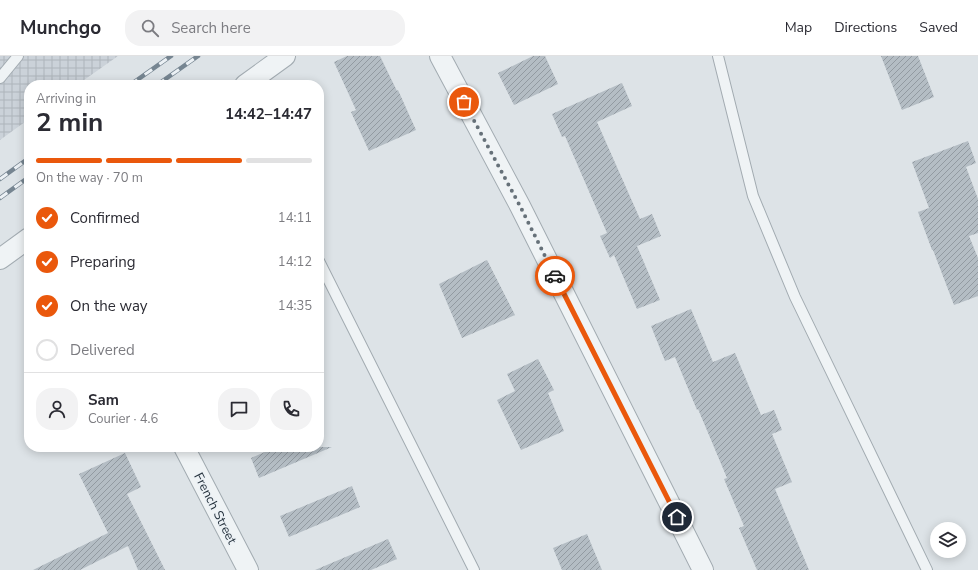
<!DOCTYPE html>
<html lang="en">
<head>
<meta charset="utf-8">
<style>
  :root { --surface:#fff; --page:#f2f2f3; --text:#2b2b33; --muted:#7c7c81; --line:#e1e1e2; --accent:#ea580c }
  body { margin:0; font-family:"Nunito Sans",sans-serif; background:var(--page); color:var(--text); height:100vh; display:flex; flex-direction:column; font-size:15px; white-space:nowrap }
  * { box-sizing:border-box; margin:0 }
  p { font-size:13px; color:var(--muted) }
  .icon { flex:none; width:22px; height:22px; fill:none; stroke:currentColor; stroke-width:2; stroke-linecap:round; stroke-linejoin:round }
  .map { position:relative; flex:1; overflow:hidden }
  .sheet { position:absolute; left:24px; top:24px; width:300px; height:372px; display:flex; flex-direction:column; background:var(--surface); border-radius:16px; box-shadow:0 2px 10px #0003 }
  .sheet>* { flex:none }
  .tools { position:absolute; left:930px; top:466px; display:grid; gap:8px }
  .tools a { display:grid; place-items:center; width:36px; height:36px; border-radius:50%; background:var(--surface); box-shadow:0 2px 10px #0003; font-size:20px }
  .pin { position:absolute; display:grid; place-items:center; width:34px; height:34px; color:#fff; margin:-17px; border:2px solid #fff; border-radius:50%; box-shadow:0 1px 4px #0007 }
  .courier { position:absolute; display:grid; place-items:center; width:40px; height:40px; margin:-20px; border:3px solid #ea580c; border-radius:50%; background:#fff; color:#222; box-shadow:0 1px 5px #0007 }
  .summary em { font-style:normal; font-weight:700 }
  .summary div { display:flex; flex-direction:column-reverse }
  .summary { display:flex; align-items:center; justify-content:space-between; height:68px; padding:0 12px }
  h1 { font-size:26px; font-weight:700; line-height:30px }
  .bar { display:grid; grid-template-columns:repeat(4,1fr); gap:6px 4px; align-content:center; height:48px; padding:0 12px }
  .bar i { height:5px; border-radius:3px; background:var(--line) }
  .bar .active { background:var(--accent) }
  .bar p { grid-column:span 4 }
  .line { display:flex; align-items:center; gap:10px; padding:0 12px; border-top:1px solid var(--line) }
  .line div { flex:1 }
  .round { display:grid; place-items:center; flex:none; width:42px; height:42px; border-radius:16px; background:var(--page) }
  ol { padding:0 12px; list-style:none }
  li { display:flex; align-items:center; gap:12px; height:44px }
  li p { margin-inline-start:auto }
  li .icon { padding:4px; border-radius:50%; background:var(--accent); color:#fff; stroke-width:4 }
  li:last-child { color:var(--muted) }
  li i { width:22px; height:22px; border:2px solid var(--line); border-radius:50% }
  header { display:flex; align-items:center; gap:24px; box-sizing:border-box; height:56px; padding:0 20px; background:var(--surface); border-bottom:1px solid var(--line) }
  header strong { font-size:19px }
  nav { display:flex; gap:22px; margin-inline-start:auto; font-size:14px }
  .search { width:280px; height:36px; background:var(--page); display:flex; align-items:center; gap:10px; box-sizing:border-box; padding:0 14px; border-radius:16px; color:var(--muted); font-size:15px }
  .map>svg:first-child { display:block }
  .industrial { fill:url(#industrial-grid) }
  .building { fill:url(#building-hatch) }
  .lines { fill:none; stroke-linecap:round; stroke-linejoin:round }
  .lane-casing { stroke:#a2abb1; stroke-width:12 }
  .street-casing { stroke:#a2abb1; stroke-width:22 }
  .lane { stroke:#eff3f5; stroke-width:10 }
  .street { stroke:#eff3f5; stroke-width:20 }
  .rail-casing { stroke:#768591; stroke-width:4.5 }
  .rail { stroke:#ecf1f5; stroke-width:3; stroke-dasharray:9; stroke-linecap:butt }
  .done { stroke:#667179; stroke-width:4; stroke-dasharray:0 7.2 }
  .route { stroke:#ea580c; stroke-width:5 }
  .labels { text-anchor:middle; stroke-width:3; stroke-linejoin:round; paint-order:stroke }
  .street-label { font-size:13px; fill:#26333e; stroke:#ecf1f5 }
</style>
</head>
<body>
<header>
<strong>Munchgo</strong>
<div class="search"><svg class="icon" aria-label="search" viewBox="0 0 24 24"><circle cx="10" cy="10" r="6"/><path d="M15 15l6 6"/></svg>Search here</div>
<nav><a>Map</a><a>Directions</a><a>Saved</a></nav>
</header>
<div class="map">
<svg width="978" height="514" viewBox="0 0 978 514">
  <defs>
    <pattern id="industrial-grid" width="8" height="8" patternUnits="userSpaceOnUse"><rect width="8" height="8" fill="#cbd2d9"/><path d="M0 4h8M4 0v8" fill="none" stroke="#aeb5bb"/></pattern>
    <pattern id="building-hatch" width="6" height="6" patternUnits="userSpaceOnUse"><rect width="6" height="6" fill="#b4bdc4"/><path d="M-1 1l2-2M0 6l6-6M5 7l2-2" fill="none" stroke="#929aa1"/></pattern>
  </defs>
  <rect width="100%" height="100%" fill="#dde3e7"/>
  <!-- industrial -->
  <path class="industrial" d="M 0,0 L 118,0 L 77,29 L 29,29 L 29,63 L 0,84 Z"/>
  <!-- building -->
  <path class="building" d="M 347,0 L 380,0 L 397,35 L 398,34 L 416,74 L 369,95 L 351,56 L 356,54 L 334,6 Z
    M 533,0 L 545,0 L 558,28 L 514,49 L 498,17 Z
    M 881,0 L 918,0 L 934,41 L 902,54 Z
    M 622,27 L 632,50 L 597,66 L 640,163 L 652,158 L 661,180 L 637,190 L 660,244 L 637,253 L 614,199 L 610,202 L 600,180 L 607,177 L 565,80 L 562,81 L 552,58 Z
    M 968,85 L 976,107 L 966,111 L 978,143 L 978,177 L 969,180 L 978,202 L 978,240 L 954,249 L 933,194 L 932,194 L 918,156 L 929,152 L 912,106 Z
    M 487,204 L 515,259 L 462,282 L 439,228 Z
    M 691,253 L 713,306 L 735,297 L 761,359 L 774,354 L 782,374 L 772,378 L 792,426 L 775,433 L 809,514 L 757,514 L 739,472 L 744,470 L 724,423 L 727,422 L 698,353 L 697,354 L 675,301 L 665,305 L 651,270 Z
    M 538,303 L 554,334 L 548,337 L 564,375 L 521,394 L 497,344 L 515,335 L 507,318 Z
    M 276,391 L 332,391 L 259,422 L 251,402 Z
    M 125,397 L 141,431 L 127,438 L 165,514 L 138,514 L 128,490 L 80,514 L 33,514 L 108,477 L 79,418 Z
    M 352,430 L 360,451 L 289,481 L 280,460 Z
    M 587,478 L 602,514 L 562,514 L 553,492 Z
    M 388,483 L 397,503 L 371,514 L 315,514 Z"/>
  <g class="lines">
    <!-- lane casing -->
    <g class="lane-casing">
      <path id="lane" d="M 718,0 L 753,140 L 795,241 L 927,514
        M 0,22 L 18,0
        M 319,205 L 474,514"/>
    </g>
    <!-- street casing -->
    <g class="street-casing">
      <path id="street" d="M 440,0 L 520,150 L 703,514
        M 245,29 L 285,0
        M 0,203 L 29,182
        M 184,391 L 248,514"/>
    </g>
    <!-- lane -->
    <use href="#lane" class="lane"/>
    <!-- street -->
    <use href="#street" class="street"/>
    <!-- rail casing -->
    <g class="rail-casing">
      <path id="rail" d="M 130,29 L 171,0
        M 157,29 L 198,0
        M 0,123 L 29,102
        M 0,142 L 29,121"/>
    </g>
    <!-- rail -->
    <use href="#rail" class="rail"/>
  </g>
  <g class="lines">
    <!-- done -->
    <path class="done" d="M 464,46 L 520,150 L 555,220"/>
    <!-- route -->
    <path class="route" d="M 555,220 L 677,461"/>
  </g>
  <g class="labels">
    <!-- street labels -->
    <g class="street-label">
      <text transform="translate(216 452) rotate(63)" y="5">French Street</text>
    </g>
  </g>
</svg>
<div class="tools">
<a><svg class="icon" aria-label="layers" viewBox="0 0 24 24"><path d="M12 4l9 5-9 5-9-5zM3 14l9 5 9-5"/></svg></a>
</div>
<div class="pin" style="left:464px;top:46px;background:#ea580c"><svg class="icon" aria-label="bag" viewBox="0 0 24 24"><path d="M5 8h14l-1 12H6zM9 8a3 3 0 0 1 6 0"/></svg></div>
<div class="pin" style="left:677px;top:461px;background:#1f2937"><svg class="icon" aria-label="home" viewBox="0 0 24 24"><path d="M3 11l9-7 9 7M6 9v11h12V9"/></svg></div>
<div class="courier" style="left:555px;top:220px"><svg class="icon" aria-label="car" viewBox="0 0 24 24"><path d="M5 17H2v-5l4-1 3-4h7l3 4 3 1v5h-3M9 17h6M6 11h13"/><circle cx="7" cy="17" r="2"/><circle cx="17" cy="17" r="2"/></svg></div>
<section class="sheet">
<div class="summary"><div><h1>2 min</h1><p>Arriving in</p></div><em>14:42–14:47</em></div>
<div class="bar"><i class="active"></i><i class="active"></i><i class="active"></i><i></i><p>On the way · 70 m</p></div>
<ol>
<li><svg class="icon" aria-label="check" viewBox="0 0 24 24"><path d="M5 12l5 5 9-10"/></svg>Confirmed<p>14:11</p></li>
<li><svg class="icon" aria-label="check" viewBox="0 0 24 24"><path d="M5 12l5 5 9-10"/></svg>Preparing<p>14:12</p></li>
<li><svg class="icon" aria-label="check" viewBox="0 0 24 24"><path d="M5 12l5 5 9-10"/></svg>On the way<p>14:35</p></li>
<li><i></i>Delivered</li>
</ol>
<div class="line" style="height:72px"><a class="round"><svg class="icon" aria-label="person" viewBox="0 0 24 24"><circle cx="12" cy="8" r="4"/><path d="M4 21q1-7 8-7t8 7"/></svg></a><div><b>Sam</b><p>Courier · 4.6</p></div><a class="round"><svg class="icon" aria-label="chat" viewBox="0 0 24 24"><path d="M4 5h16v11H9l-5 4z"/></svg></a><a class="round"><svg class="icon" aria-label="phone" viewBox="0 0 24 24"><path d="M5 4h4l2 5-3 2q2 4 5 5l2-3 5 2v4C11 20 4 13 5 4z"/></svg></a></div>
</section>
</div>
</body>
</html>
